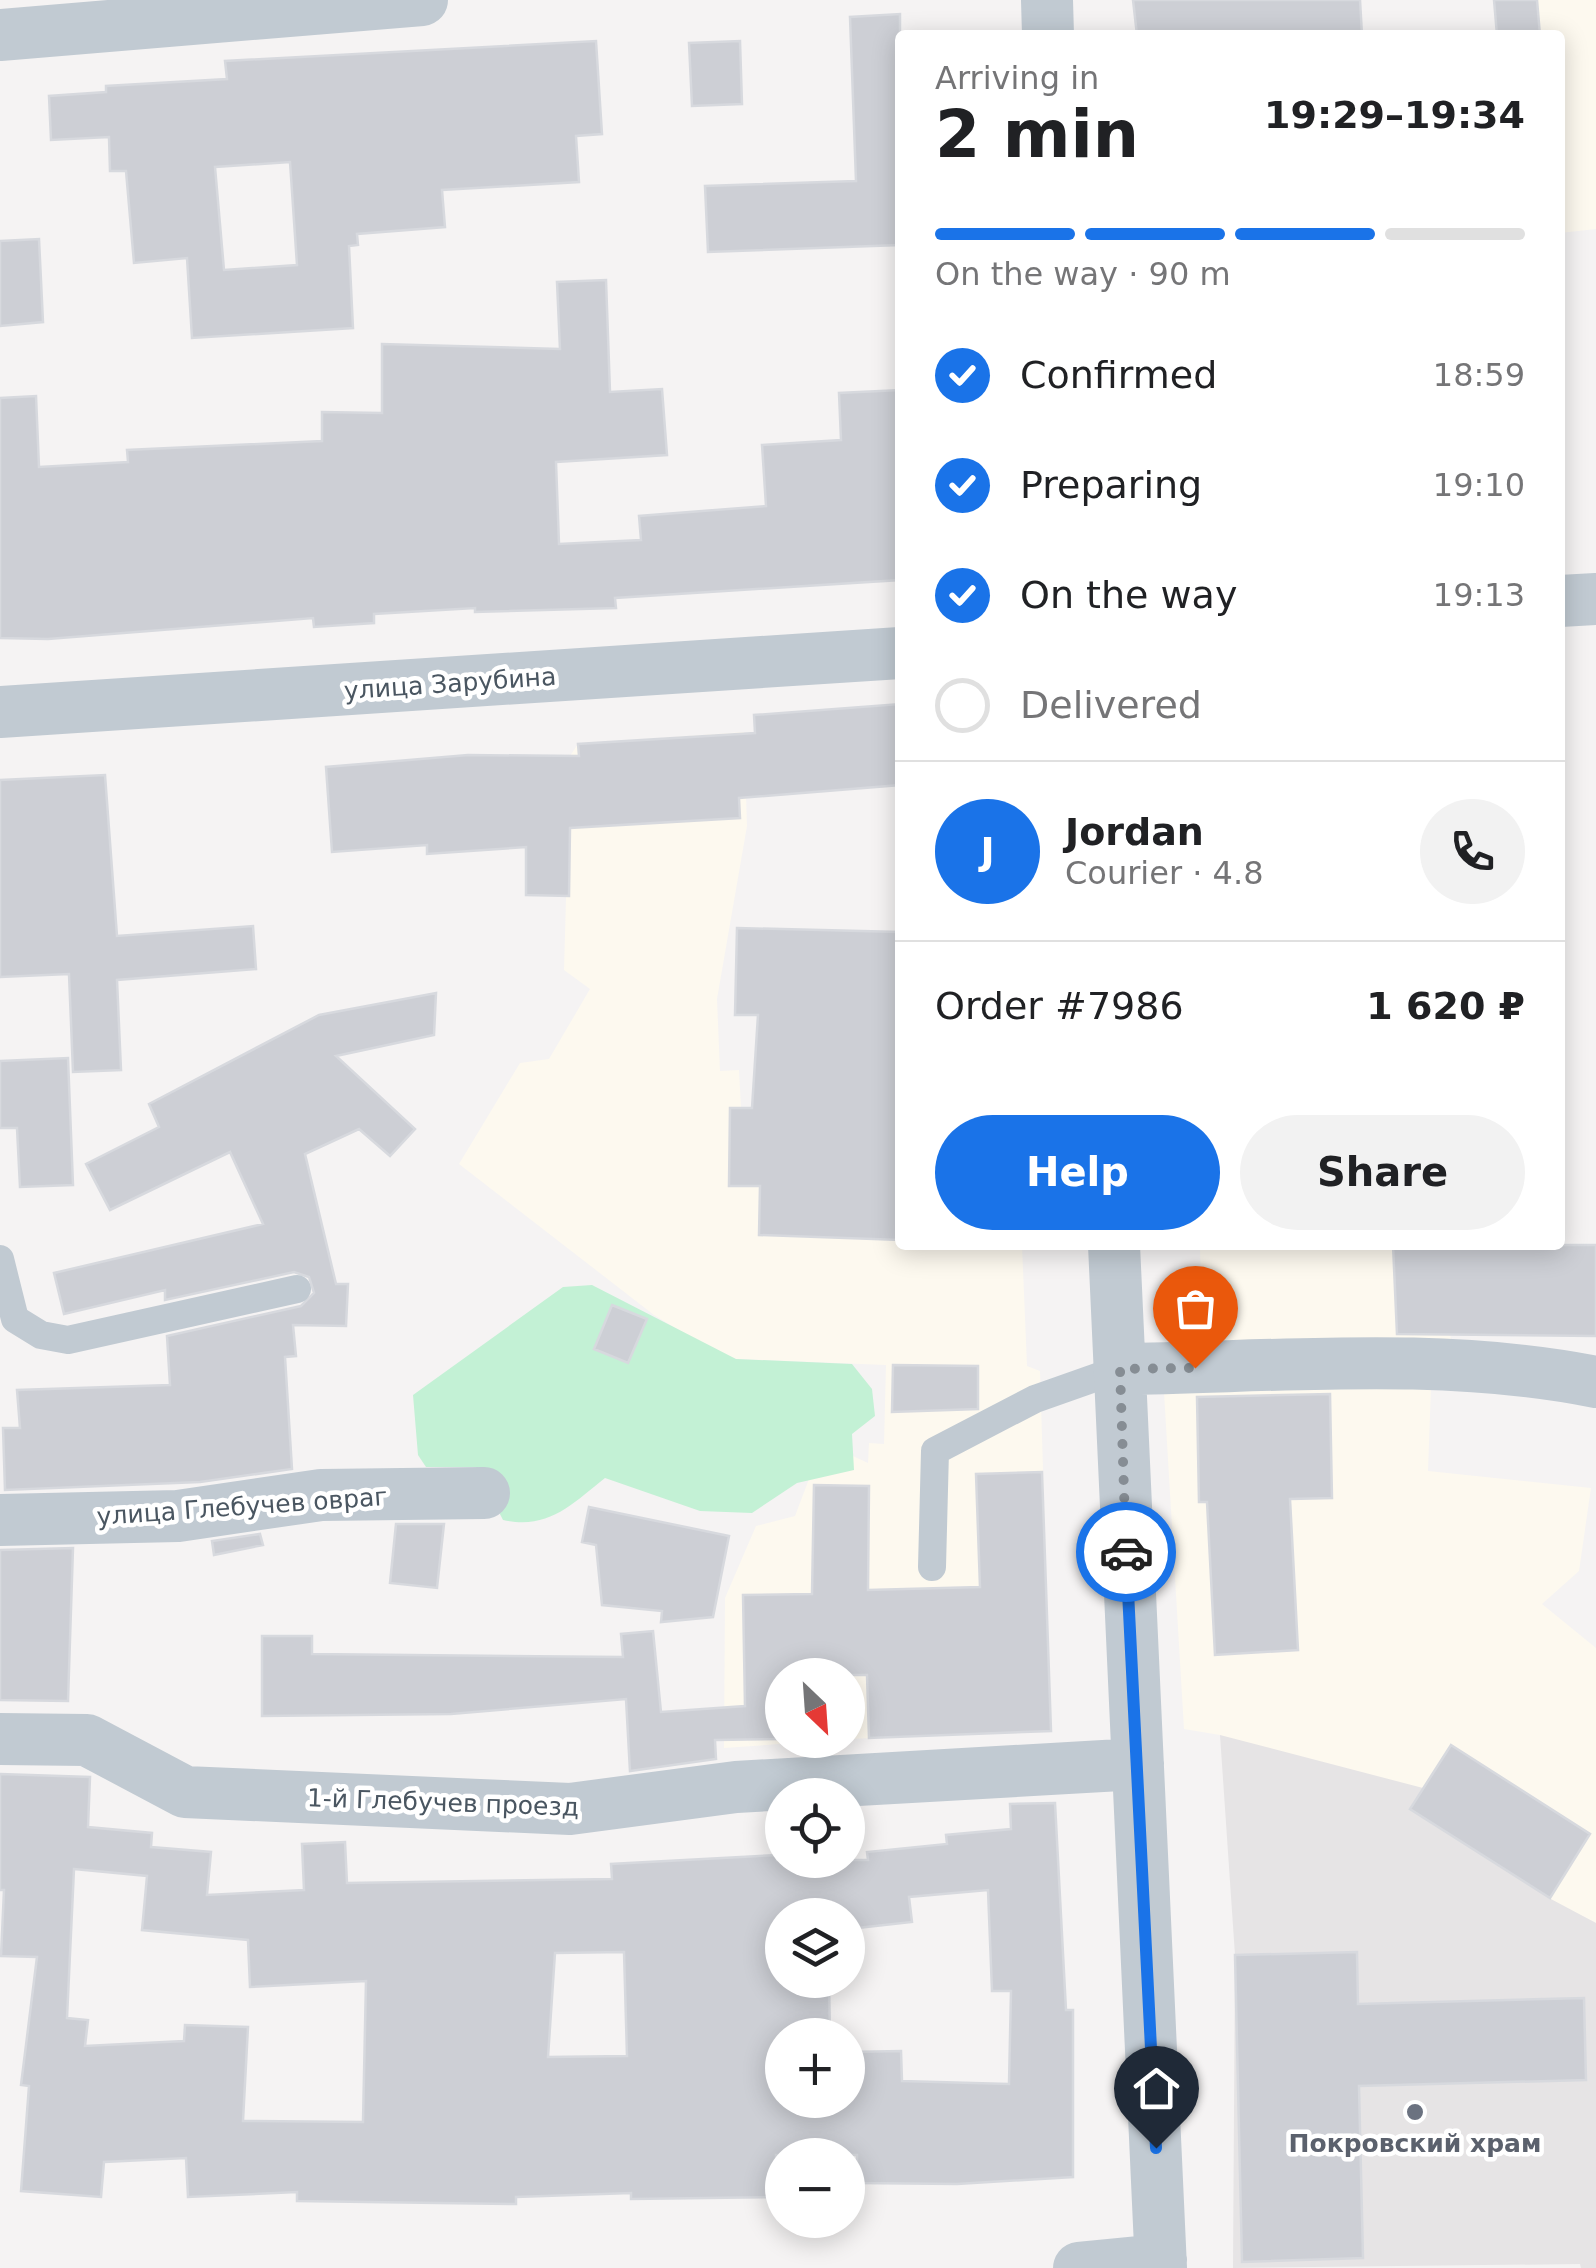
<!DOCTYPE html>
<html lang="en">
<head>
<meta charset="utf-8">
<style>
  :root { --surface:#fff; --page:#f2f2f2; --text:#202124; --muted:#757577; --line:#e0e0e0; --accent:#1a73e8 }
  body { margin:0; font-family:"DejaVu Sans",sans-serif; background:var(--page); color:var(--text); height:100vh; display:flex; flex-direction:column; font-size:38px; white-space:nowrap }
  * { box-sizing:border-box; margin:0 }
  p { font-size:32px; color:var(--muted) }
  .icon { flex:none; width:55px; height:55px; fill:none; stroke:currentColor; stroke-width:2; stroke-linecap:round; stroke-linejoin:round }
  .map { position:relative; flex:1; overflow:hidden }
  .side { position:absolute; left:895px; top:30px; width:670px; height:1220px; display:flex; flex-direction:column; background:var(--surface); border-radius:10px; box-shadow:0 5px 25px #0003 }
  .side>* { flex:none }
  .needle { width:65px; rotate:155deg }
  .buttons { position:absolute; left:765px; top:1658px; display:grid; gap:20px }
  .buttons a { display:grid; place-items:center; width:100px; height:100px; border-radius:50%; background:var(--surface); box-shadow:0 5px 25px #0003; font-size:50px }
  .pin { position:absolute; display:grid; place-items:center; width:85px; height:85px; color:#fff; margin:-102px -42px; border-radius:50% 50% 50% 0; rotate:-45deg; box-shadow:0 0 10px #0007 }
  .pin .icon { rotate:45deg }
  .courier { position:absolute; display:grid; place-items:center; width:100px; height:100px; margin:-50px; border:8px solid #1a73e8; border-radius:50%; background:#fff; color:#222; box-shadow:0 2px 12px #0007 }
  .head em { font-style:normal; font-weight:700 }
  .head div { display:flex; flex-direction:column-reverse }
  .head { display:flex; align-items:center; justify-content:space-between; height:170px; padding:0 40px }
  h1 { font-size:65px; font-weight:700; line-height:75px }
  .bar { display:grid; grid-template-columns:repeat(4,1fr); gap:15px 10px; align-content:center; height:120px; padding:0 40px }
  .bar i { height:12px; border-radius:8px; background:var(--line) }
  .bar .active { background:var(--accent) }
  .bar p { grid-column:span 4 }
  .line { display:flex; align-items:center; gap:25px; padding:0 40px; border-top:2px solid var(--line) }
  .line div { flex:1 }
  .round { display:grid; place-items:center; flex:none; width:105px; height:105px; border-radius:52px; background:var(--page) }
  ol { padding:0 40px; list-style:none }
  li { display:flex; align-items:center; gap:30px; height:110px }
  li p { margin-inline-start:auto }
  li .icon { padding:10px; border-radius:50%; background:var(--accent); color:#fff; stroke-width:4 }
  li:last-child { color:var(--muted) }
  li i { width:55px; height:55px; border:5px solid var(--line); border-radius:50% }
  .primary-button { display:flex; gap:20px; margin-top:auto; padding:20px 40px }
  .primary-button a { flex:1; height:115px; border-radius:60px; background:var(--accent); color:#fff; font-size:40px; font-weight:700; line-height:115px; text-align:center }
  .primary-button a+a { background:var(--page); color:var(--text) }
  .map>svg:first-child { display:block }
  .commercial { fill:#fdf9ef }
  .education { fill:#e6e4e5 }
  .green { fill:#c3f1d5 }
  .building { fill:#cdcfd5; stroke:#d7d9de; stroke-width:2.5; fill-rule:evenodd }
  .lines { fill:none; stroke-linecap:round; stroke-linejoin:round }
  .lane { stroke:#c1cad2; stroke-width:28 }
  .street { stroke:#c1cad2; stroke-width:52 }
  .done { stroke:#868d94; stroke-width:10; stroke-dasharray:0 18 }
  .route { stroke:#1a73e8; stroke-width:12 }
  .worship-dot { fill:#6b7280; stroke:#fff; stroke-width:4 }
  .labels { text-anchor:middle; stroke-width:9; stroke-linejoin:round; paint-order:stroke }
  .street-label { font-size:25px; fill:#4a5661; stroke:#fff }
  .worship-label { font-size:25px; font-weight:bold; fill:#5b616d; stroke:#fff }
</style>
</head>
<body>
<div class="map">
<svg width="1596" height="2268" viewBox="0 0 1596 2268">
  <rect width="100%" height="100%" fill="#f5f3f3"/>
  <!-- commercial -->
  <path class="commercial" d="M 1494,0 L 1596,0 L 1596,229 L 1560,233 L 1560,35 L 1497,35 Z
    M 744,732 L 747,826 L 717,999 L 720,1071 L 739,1070 L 741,1108 L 900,1110 L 900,1245 L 1022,1245 L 1027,1366 L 1040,1371 L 1051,1731 L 848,1739 L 848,1675 L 782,1675 L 782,1740 L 836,1740 L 724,1748 L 725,1598 L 756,1526 L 795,1516 L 823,1442 L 868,1463 L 869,1443 L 884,1444 L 886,1365 L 736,1359 L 703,1345 L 654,1315 L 459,1164 L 520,1063 L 549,1059 L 590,989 L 564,970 L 570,756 L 578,744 Z
    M 1200,1245 L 1448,1245 L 1451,1351 L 1202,1354 Z
    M 1431,1387 L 1428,1471 L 1591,1488 L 1579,1571 L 1542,1604 L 1596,1648 L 1596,1923 L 1220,1735 L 1184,1729 L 1164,1392 Z"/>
  <!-- education -->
  <path class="education" d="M 1220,1735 L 1423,1788 L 1549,1898 L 1596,1923 L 1596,2268 L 1581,2268 L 1580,2264 L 1233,2268 L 1235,1955 Z"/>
  <!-- green -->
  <path class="green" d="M 592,1285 L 736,1359 L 852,1364 L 872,1389 L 875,1416 L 852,1434 L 854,1470 L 797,1483 L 752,1513 L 700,1511 L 605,1478 C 571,1505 548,1530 503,1520 L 476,1467 L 426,1467 L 418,1455 L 413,1395 L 563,1287 Z"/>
  <!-- building -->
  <path class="building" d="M 1133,0 L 1360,0 L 1362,35 L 1137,35 Z
    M 1494,0 L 1537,0 L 1540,35 L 1497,35 Z
    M 900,14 L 900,245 L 708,252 L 705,186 L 856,181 L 850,17 Z
    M 596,41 L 602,134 L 576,136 L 579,182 L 442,190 L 445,227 L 357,234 L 358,245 L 349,246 L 353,328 L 192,338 L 187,258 L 134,263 L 126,171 L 110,171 L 109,137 L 51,140 L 49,96 L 106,92 L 106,86 L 227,79 L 225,61 ZM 290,162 L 297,265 L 224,270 L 215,167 Z
    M 740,41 L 742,104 L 692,106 L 689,43 Z
    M 39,239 L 43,322 L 0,326 L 0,241 Z
    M 606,280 L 610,392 L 662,389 L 667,455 L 556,462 L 559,544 L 641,540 L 639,516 L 766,506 L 762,445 L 841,440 L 839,393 L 900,390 L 900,580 L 615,598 L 616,608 L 475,612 L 475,608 L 374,614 L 374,623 L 314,627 L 313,618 L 48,639 L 0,638 L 0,398 L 36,396 L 39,467 L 128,462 L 127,450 L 322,441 L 322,412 L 382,413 L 382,344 L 560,349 L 557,282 Z
    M 900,704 L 900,785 L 739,798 L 740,818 L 570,828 L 569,896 L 526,895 L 526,847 L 427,854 L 427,845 L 332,852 L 326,767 L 468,755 L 579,756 L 578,744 L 755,733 L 754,715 Z
    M 105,775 L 117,936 L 253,926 L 256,969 L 117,980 L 121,1070 L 73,1072 L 69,974 L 0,977 L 0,780 Z
    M 737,928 L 900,932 L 900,1240 L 759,1235 L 760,1186 L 729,1186 L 730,1108 L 752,1108 L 758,1015 L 735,1015 Z
    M 436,993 L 434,1035 L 336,1056 L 415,1129 L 390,1156 L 359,1129 L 305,1154 L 336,1284 L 348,1284 L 346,1326 L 293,1325 L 296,1356 L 285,1357 L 292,1469 L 200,1482 L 5,1490 L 3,1428 L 20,1428 L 17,1390 L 170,1385 L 167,1336 L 301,1306 L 314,1293 L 309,1277 L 294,1272 L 165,1300 L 165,1290 L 64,1314 L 54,1273 L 263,1224 L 230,1152 L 110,1210 L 86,1164 L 159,1127 L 149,1104 L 319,1015 Z
    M 68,1058 L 73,1185 L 20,1187 L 17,1128 L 0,1128 L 0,1061 Z
    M 1393,1245 L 1596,1245 L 1596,1336 L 1397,1334 Z
    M 612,1305 L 647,1319 L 628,1363 L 594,1349 Z
    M 893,1365 L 978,1366 L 978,1409 L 892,1412 Z
    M 1330,1394 L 1332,1498 L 1290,1499 L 1298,1650 L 1215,1655 L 1207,1502 L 1199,1502 L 1197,1397 Z
    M 1042,1472 L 1051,1731 L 869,1738 L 867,1675 L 782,1675 L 782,1739 L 715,1740 L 716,1759 L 630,1771 L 626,1699 L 451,1714 L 262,1716 L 262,1636 L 312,1636 L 312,1654 L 623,1657 L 621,1634 L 653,1631 L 661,1712 L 745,1706 L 743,1595 L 812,1594 L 814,1485 L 869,1486 L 868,1590 L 980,1587 L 976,1474 Z
    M 589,1507 L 729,1536 L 713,1617 L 661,1622 L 662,1611 L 602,1605 L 596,1545 L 582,1542 Z
    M 396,1524 L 444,1524 L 437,1588 L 390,1583 Z
    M 260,1534 L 263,1545 L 214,1555 L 212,1541 Z
    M 73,1548 L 68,1701 L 0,1700 L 0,1550 Z
    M 1451,1745 L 1590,1834 L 1550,1898 L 1410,1809 Z
    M 0,1774 L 90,1777 L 88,1827 L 152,1833 L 151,1847 L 211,1852 L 207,1895 L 304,1890 L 302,1844 L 345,1842 L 347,1883 L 612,1879 L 611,1864 L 777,1855 L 777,1860 L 868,1860 L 867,1852 L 947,1844 L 946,1835 L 1011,1829 L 1010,1804 L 1055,1803 L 1066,2010 L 1073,2010 L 1073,2177 L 957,2184 L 857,2183 L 857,2155 L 776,2155 L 776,2197 L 631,2199 L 631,2193 L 516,2197 L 516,2204 L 297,2201 L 297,2192 L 188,2197 L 186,2158 L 104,2162 L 101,2197 L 21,2191 L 29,2086 L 21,2085 L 37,1957 L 1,1956 L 4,1890 L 0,1890 ZM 74,1869 L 147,1876 L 142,1930 L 248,1940 L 250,1987 L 366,1981 L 363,2122 L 243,2121 L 248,2027 L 185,2025 L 184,2041 L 85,2046 L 88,2020 L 67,2018 ZM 988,1890 L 992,1991 L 1011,1991 L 1009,2084 L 902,2081 L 901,2051 L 848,2052 L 848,2100 L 782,2100 L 782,2035 L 830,2035 L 829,1980 L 782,1980 L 782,1915 L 848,1915 L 848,1929 L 912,1922 L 909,1897 ZM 624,1952 L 627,2056 L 548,2057 L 555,1953 Z
    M 1357,1952 L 1358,2004 L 1584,1998 L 1586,2080 L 1359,2086 L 1363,2258 L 1242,2262 L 1235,1955 Z"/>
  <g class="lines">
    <!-- lane -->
    <path class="lane" d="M 0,1259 L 15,1319 L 41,1335 L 68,1340 L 297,1289
      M 932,1567 L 935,1451 L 1035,1399 L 1120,1369"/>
    <!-- street -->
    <path class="street" d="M 1047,0 L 1048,35
      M 0,35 L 422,0
      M 1560,601 L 1596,599
      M 0,712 L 900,653
      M 1114,1245 L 1161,2268
      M 1120,1369 C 1277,1367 1441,1351 1596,1382
      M 0,1520 L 178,1516 L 321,1495 L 484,1493
      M 0,1739 L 87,1740 L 185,1792 L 570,1809 L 736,1787 L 1138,1764
      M 1079,2268 L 1161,2260"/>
  </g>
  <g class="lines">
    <!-- done -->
    <path class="done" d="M 1126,1552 L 1120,1369 L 1195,1368"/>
    <!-- route -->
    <path class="route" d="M 1126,1552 L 1156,2148"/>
  </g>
  <!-- markers -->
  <circle class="worship-dot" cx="1415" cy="2112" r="10"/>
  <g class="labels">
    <!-- street labels -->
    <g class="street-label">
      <text transform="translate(450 683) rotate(-4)" y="9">улица Зарубина</text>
      <text transform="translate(242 1506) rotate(-4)" y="9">улица Глебучев овраг</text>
      <text transform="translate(443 1802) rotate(2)" y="9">1-й Глебучев проезд</text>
    </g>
    <!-- worship labels -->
    <g class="worship-label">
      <text x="1415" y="2152">Покровский храм</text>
    </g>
  </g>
</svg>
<div class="buttons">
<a><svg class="needle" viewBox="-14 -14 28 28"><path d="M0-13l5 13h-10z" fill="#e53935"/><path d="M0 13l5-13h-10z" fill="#757577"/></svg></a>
<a><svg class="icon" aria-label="locate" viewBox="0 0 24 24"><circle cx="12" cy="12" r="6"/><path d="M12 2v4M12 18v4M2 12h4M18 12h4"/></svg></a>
<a><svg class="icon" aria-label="layers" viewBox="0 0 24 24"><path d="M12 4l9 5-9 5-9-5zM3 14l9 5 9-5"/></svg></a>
<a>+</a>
<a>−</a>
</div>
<div class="pin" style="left:1195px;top:1368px;background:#ea580c"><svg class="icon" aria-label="bag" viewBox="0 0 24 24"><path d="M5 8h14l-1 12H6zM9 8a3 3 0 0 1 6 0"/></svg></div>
<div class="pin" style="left:1156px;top:2148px;background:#1f2937"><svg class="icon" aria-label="home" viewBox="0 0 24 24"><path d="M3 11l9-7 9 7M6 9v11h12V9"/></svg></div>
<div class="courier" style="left:1126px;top:1552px"><svg class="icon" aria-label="car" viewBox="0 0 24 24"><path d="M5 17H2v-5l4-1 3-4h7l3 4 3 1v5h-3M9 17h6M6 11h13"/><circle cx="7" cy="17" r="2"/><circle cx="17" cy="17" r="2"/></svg></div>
<section class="side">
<div class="head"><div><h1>2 min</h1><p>Arriving in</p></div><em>19:29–19:34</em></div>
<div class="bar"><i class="active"></i><i class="active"></i><i class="active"></i><i></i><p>On the way · 90 m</p></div>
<ol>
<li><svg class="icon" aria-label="check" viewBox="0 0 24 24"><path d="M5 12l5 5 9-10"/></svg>Confirmed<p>18:59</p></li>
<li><svg class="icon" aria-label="check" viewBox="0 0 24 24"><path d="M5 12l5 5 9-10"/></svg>Preparing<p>19:10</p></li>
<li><svg class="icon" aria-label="check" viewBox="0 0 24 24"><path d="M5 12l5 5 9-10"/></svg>On the way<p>19:13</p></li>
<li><i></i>Delivered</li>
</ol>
<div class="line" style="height:180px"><b class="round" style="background:var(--accent);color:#fff">J</b><div><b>Jordan</b><p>Courier · 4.8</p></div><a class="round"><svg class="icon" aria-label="phone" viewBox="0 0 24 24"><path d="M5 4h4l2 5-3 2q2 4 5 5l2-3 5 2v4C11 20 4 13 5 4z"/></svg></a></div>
<div class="line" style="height:130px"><div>Order #7986</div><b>1 620 ₽</b></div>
<div class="primary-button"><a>Help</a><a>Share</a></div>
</section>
</div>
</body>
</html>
